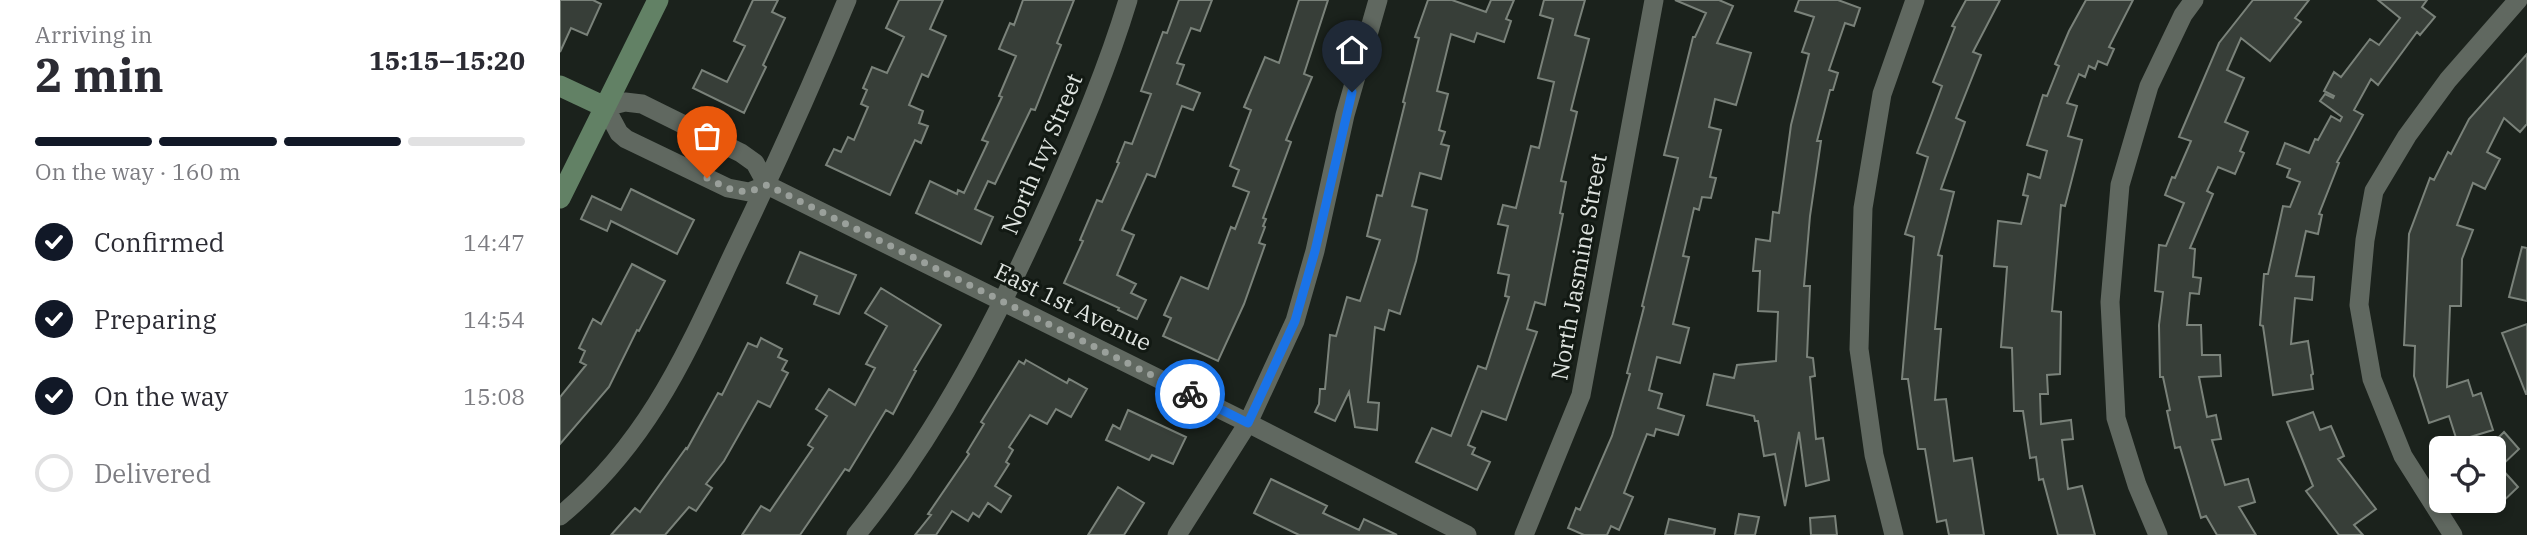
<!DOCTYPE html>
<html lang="en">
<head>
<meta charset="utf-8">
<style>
  :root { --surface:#fff; --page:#f2f2f3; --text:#2b2b33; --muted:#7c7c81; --line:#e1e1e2; --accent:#111827 }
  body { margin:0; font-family:"IBM Plex Serif",serif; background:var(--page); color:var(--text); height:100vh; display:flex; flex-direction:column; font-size:26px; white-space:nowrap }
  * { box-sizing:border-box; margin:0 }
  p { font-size:23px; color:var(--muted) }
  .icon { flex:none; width:38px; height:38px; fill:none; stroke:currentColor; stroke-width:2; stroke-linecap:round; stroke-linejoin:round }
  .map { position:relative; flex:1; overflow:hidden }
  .sheet { display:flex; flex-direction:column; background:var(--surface); width:560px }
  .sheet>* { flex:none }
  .tools { position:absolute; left:1869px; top:436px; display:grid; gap:14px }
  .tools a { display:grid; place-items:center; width:77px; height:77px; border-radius:10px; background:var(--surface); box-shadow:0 4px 10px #0003; font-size:35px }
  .pin { position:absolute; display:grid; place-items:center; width:60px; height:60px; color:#fff; margin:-72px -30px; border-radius:50% 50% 50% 0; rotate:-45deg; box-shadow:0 0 7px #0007 }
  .pin .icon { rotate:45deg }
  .courier { position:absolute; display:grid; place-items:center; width:70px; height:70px; margin:-35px; border:5px solid #1a73e8; border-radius:50%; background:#fff; color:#222; box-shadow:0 2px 9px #0007 }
  .overview em { font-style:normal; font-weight:800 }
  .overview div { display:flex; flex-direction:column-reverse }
  .overview { display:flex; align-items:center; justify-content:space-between; height:119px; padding:0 35px }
  h1 { font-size:46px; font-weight:800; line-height:52px }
  .bar { display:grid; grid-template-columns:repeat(4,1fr); gap:10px 7px; align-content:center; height:84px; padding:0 35px }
  .bar i { height:9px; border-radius:5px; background:var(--line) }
  .bar .active { background:var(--accent) }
  .bar p { grid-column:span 4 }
  ol { padding:0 35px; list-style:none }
  li { display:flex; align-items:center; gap:21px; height:77px }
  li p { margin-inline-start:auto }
  li .icon { padding:7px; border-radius:50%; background:var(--accent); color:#fff; stroke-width:4 }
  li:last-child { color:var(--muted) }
  li i { width:38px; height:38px; border:4px solid var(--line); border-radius:50% }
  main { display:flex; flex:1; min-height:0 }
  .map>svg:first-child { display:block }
  .building { fill:#373e38; stroke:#7a827a; stroke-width:2 }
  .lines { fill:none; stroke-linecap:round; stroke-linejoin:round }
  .street { stroke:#606860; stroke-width:19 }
  .secondary { stroke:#628165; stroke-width:21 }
  .done { stroke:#9aa09b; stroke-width:7; stroke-dasharray:0 12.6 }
  .route { stroke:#1a73e8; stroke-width:9 }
  .labels { text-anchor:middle; stroke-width:6; stroke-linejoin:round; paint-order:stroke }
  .street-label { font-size:23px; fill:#dfe4e0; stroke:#121913 }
</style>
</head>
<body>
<main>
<section class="sheet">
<div class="overview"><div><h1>2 min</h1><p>Arriving in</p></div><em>15:15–15:20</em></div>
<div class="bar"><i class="active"></i><i class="active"></i><i class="active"></i><i></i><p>On the way · 160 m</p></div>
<ol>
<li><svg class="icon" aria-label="check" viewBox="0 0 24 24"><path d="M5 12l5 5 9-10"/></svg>Confirmed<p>14:47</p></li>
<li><svg class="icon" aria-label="check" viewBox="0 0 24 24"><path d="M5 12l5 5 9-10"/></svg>Preparing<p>14:54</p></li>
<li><svg class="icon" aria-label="check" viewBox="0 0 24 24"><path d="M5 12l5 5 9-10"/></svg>On the way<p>15:08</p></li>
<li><i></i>Delivered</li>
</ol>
</section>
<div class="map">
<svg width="1967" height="535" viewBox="0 0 1967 535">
  <rect width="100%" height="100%" fill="#1b221c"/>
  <!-- building -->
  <path class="building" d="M 0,0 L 33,0 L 41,4 L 27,35 L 11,28 L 0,52 Z
    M 193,0 L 218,0 L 212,12 L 225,18 L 203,65 L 206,67 L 184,113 L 133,88 L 142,70 L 167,82 L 185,46 L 174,41 Z
    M 339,0 L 383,0 L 370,29 L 386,36 L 368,77 L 362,74 L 349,105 L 363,111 L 359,123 L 368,126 L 361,143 L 355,140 L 330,195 L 266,165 L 274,149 L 281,152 L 288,137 L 294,140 L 308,107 L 301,104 L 307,90 L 303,88 L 312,67 L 327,73 L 344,37 L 326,28 Z
    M 463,0 L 514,0 L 497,43 L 501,45 L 475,110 L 471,109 L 435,184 L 428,181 L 415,209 L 433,217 L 421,244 L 356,213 L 370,181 L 397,194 L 398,190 L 404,193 L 428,142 L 422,140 L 442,97 L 439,96 L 456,56 L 439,49 L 450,23 L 454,25 Z
    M 619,0 L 652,0 L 640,31 L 631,28 L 617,63 L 624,65 L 617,84 L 640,93 L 633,110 L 622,106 L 595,177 L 587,174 L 562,230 L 574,235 L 557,275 L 576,284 L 571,293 L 586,300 L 577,319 L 558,310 L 559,308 L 504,283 L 523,241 L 520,240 L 537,200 L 542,202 L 559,163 L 557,162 L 565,142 L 572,144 L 591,94 L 581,91 L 603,32 L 607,33 Z
    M 739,0 L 768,0 L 744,74 L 752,77 L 726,140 L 731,142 L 703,218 L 706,219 L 703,226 L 705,227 L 699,243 L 705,245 L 684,304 L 658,361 L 603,336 L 611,318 L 604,315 L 621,277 L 648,289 L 671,227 L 675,229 L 689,192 L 673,186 L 679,170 L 670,166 L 691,110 L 684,107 L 705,57 L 719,63 Z
    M 868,0 L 892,0 L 926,12 L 931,0 L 954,0 L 946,19 L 951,21 L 944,42 L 917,33 L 914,42 L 891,34 L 877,91 L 888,94 L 879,130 L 885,132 L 881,144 L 889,146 L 881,179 L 860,173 L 852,206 L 867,210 L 856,261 L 840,314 L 829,310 L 824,330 L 815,327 L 808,402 L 819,403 L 817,430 L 795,427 L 789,392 L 775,421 L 755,412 L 759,404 L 760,389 L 765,389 L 770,335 L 776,336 L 787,297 L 800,301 L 820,240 L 807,236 L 817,195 L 822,196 L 845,103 L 843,102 L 859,38 L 855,37 Z
    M 984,0 L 1025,0 L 1015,35 L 1029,39 L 1011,110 L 1017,112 L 1001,181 L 1006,182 L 1000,213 L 1003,214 L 985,305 L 975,302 L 967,329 L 977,332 L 946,420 L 922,411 L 908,445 L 915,448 L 912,454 L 930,462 L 917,490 L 856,462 L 872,428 L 891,436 L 918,366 L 926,369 L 949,297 L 945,296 L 949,275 L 938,273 L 948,226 L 938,224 L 943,205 L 956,208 L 971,146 L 979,148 L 994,82 L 978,78 L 993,19 L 980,15 Z
    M 1115,0 L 1159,0 L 1173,6 L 1157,43 L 1191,53 L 1176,105 L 1155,99 L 1149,127 L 1161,130 L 1150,177 L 1156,178 L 1151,198 L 1142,197 L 1139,210 L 1134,208 L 1123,256 L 1129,257 L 1113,324 L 1129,328 L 1120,363 L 1097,357 L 1089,390 L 1102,394 L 1098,408 L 1124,416 L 1118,435 L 1096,429 L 1094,436 L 1087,434 L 1064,493 L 1073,497 L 1059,530 L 1051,526 L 1047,535 L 1024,535 L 1008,528 L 1016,508 L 1020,510 L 1052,436 L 1070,374 L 1067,373 L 1084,307 L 1082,306 L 1118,158 L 1104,155 L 1133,37 L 1135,37 L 1146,13 Z
    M 1239,0 L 1278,0 L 1300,8 L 1294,26 L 1285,23 L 1269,70 L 1278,73 L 1273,90 L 1270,90 L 1257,141 L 1261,141 L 1250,216 L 1244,286 L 1250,286 L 1247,357 L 1253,358 L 1255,376 L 1250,377 L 1256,439 L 1263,438 L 1269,480 L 1246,486 L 1239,432 L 1225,506 L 1215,454 L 1204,456 L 1198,421 L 1195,421 L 1194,416 L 1147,405 L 1154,374 L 1174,378 L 1177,365 L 1216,361 L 1218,312 L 1198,311 L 1200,271 L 1193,271 L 1196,239 L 1210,241 L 1213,212 L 1219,213 L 1231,125 L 1249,54 L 1242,52 L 1254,17 L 1235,11 Z
    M 1406,0 L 1440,0 L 1413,52 L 1421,55 L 1396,118 L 1405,122 L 1381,189 L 1394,192 L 1378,255 L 1382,256 L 1375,329 L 1381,329 L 1375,400 L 1386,399 L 1394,461 L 1412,458 L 1424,535 L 1389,535 L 1386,520 L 1377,522 L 1365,449 L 1358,449 L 1348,379 L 1342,379 L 1354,237 L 1345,234 L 1368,157 L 1357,153 L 1382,86 L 1373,82 L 1395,27 L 1392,26 Z
    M 1526,0 L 1573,0 L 1549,47 L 1554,49 L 1547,65 L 1538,61 L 1535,69 L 1529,66 L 1525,77 L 1519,74 L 1507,103 L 1517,106 L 1508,136 L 1522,140 L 1505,206 L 1501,205 L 1492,311 L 1501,312 L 1500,374 L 1487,375 L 1488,394 L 1480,394 L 1481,424 L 1511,420 L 1513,439 L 1502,440 L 1508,489 L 1522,486 L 1535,535 L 1498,535 L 1483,479 L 1479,480 L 1476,457 L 1470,458 L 1463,411 L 1454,411 L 1452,348 L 1441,347 L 1447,267 L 1434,266 L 1438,221 L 1461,224 L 1468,196 L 1463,195 L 1468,174 L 1480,178 L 1487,151 L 1467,145 L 1483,95 L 1487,96 L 1499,66 L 1495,64 L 1509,31 Z
    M 1693,0 L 1749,0 L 1735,18 L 1741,22 L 1710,61 L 1681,38 L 1667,70 L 1684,78 L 1665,122 L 1688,132 L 1680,151 L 1684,153 L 1675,174 L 1658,167 L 1647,191 L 1653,194 L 1630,248 L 1635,249 L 1633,277 L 1641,278 L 1639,294 L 1630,293 L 1627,325 L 1641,325 L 1642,355 L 1660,355 L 1661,376 L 1639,377 L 1647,417 L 1656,415 L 1661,439 L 1652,440 L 1665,485 L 1688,479 L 1695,502 L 1679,507 L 1696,535 L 1657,535 L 1646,516 L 1641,518 L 1620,447 L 1615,448 L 1607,411 L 1610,410 L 1603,377 L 1600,377 L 1599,325 L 1603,292 L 1595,291 L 1599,245 L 1606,246 L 1624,203 L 1605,195 L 1612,177 L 1615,178 L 1631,141 L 1619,137 L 1659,43 Z
    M 1818,0 L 1867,0 L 1862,7 L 1875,17 L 1860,35 L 1857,32 L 1818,85 L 1811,79 L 1794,110 L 1803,115 L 1777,162 L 1779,163 L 1759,214 L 1762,215 L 1758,234 L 1746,231 L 1736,276 L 1754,277 L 1752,300 L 1735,298 L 1731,344 L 1748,341 L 1753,374 L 1751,375 L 1753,389 L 1713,395 L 1703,326 L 1700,325 L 1704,274 L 1708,274 L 1723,206 L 1730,207 L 1740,182 L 1727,177 L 1730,169 L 1717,164 L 1725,143 L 1749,153 L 1755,139 L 1758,140 L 1771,116 L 1780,121 L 1782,117 L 1760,101 L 1765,94 L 1773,98 L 1774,96 L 1764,91 L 1774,72 L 1781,77 L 1810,39 L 1819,45 L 1840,18 Z
    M 1967,54 L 1967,124 L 1960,132 L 1944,118 L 1927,152 L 1940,159 L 1925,189 L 1913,183 L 1897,225 L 1913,230 L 1902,259 L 1901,306 L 1890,306 L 1887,387 L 1908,380 L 1913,396 L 1921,393 L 1933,430 L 1897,441 L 1889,416 L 1869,423 L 1854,376 L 1855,346 L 1844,345 L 1849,234 L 1870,178 L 1874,180 L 1888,152 L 1891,154 L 1909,119 Z
    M 71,189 L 134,220 L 117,254 L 51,221 L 47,231 L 21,219 L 32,196 L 61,210 Z
    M 1962,247 L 1967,248 L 1967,301 L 1949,297 Z
    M 240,252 L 296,275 L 279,314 L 254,304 L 257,296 L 227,283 Z
    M 72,264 L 105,281 L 79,331 L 77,330 L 49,387 L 0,444 L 0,397 L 26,365 L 20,362 L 25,351 L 19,348 L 33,319 L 41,324 Z
    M 321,288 L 381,325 L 354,370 L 356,371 L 333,414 L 326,410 L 289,471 L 285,469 L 240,535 L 182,535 L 201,506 L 210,511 L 253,448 L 248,445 L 267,416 L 256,409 L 269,389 L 295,405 L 315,368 L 306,364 L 327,326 L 305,313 Z
    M 1967,324 L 1967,394 L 1966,394 L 1942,333 Z
    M 201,338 L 222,349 L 218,357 L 227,361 L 222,370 L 228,373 L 210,407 L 198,401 L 164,461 L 146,484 L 152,488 L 136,511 L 129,507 L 105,535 L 51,535 L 75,508 L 80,512 L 126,448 L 127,449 L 158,393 L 162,395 L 188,343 L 197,347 Z
    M 466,360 L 507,383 L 509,379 L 527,389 L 511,417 L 496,409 L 487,424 L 470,415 L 449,447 L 453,450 L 446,462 L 449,464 L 435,486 L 451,496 L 441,512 L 428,503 L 419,517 L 413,513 L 408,521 L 392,511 L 376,535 L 355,535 L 371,515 L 368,514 L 409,454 L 407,452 L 424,424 L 421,422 L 459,361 L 464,364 Z
    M 568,410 L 626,437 L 613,464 L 592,455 L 589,460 L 546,440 L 553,425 L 560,429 Z
    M 1753,412 L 1760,430 L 1771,426 L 1784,456 L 1778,459 L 1816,509 L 1794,525 L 1803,535 L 1779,535 L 1746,491 L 1753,486 L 1727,422 Z
    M 1944,432 L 1959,449 L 1940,467 L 1958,487 L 1934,510 L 1934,442 Z
    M 711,479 L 767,506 L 763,513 L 799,530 L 804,519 L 837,535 L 739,535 L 694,513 Z
    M 558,487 L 584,503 L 564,535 L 528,535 Z
    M 1179,514 L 1199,517 L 1195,535 L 1175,535 Z
    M 1275,516 L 1277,535 L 1251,535 L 1250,518 Z
    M 1109,519 L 1155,529 L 1154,535 L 1105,535 Z"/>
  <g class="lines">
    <!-- street -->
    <path class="street" d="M 207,185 L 189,192 L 168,188 L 66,139 L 59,133 L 45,107 L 65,102 L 82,104 L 181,153 L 195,163 L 207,185 L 688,423 L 907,535
      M 0,516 C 89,442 126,354 174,252 C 214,169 252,85 287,0
      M 296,535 C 380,432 439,315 493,194 C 521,130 548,66 568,0
      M 617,535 L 688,423 L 735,321 L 755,251 L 785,115 L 818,0
      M 964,535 L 1021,395 L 1094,0
      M 1334,535 L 1314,455 L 1299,349 L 1303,208 L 1322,94 L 1355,0
      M 1598,535 L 1577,485 L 1556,418 L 1550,302 L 1560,185 L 1589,86 L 1623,15 L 1634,0
      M 1893,535 L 1843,456 L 1812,379 L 1799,305 L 1805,240 L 1814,191 L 1847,136 L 1888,80 L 1958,0"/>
    <!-- secondary -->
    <path class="secondary" d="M 0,86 L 45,107
      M 0,198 L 98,0"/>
  </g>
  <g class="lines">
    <!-- done -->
    <path class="done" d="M 147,178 C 171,190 181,197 207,185 L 630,394"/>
    <!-- route -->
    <path class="route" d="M 630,394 L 688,423 L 735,321 L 755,251 L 792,92"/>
  </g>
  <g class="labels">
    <!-- street labels -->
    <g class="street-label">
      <text transform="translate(482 154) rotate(-67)" y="8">North Ivy Street</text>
      <text transform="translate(1019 267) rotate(-80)" y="8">North Jasmine Street</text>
      <text transform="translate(513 307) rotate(26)" y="8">East 1st Avenue</text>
    </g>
  </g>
</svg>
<div class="tools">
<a><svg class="icon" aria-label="locate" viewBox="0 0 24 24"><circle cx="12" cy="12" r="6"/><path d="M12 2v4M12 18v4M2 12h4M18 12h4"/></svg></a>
</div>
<div class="pin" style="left:147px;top:178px;background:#ea580c"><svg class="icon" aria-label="bag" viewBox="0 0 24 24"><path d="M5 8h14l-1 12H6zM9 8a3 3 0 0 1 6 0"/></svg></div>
<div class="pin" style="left:792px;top:92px;background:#1f2937"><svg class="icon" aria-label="home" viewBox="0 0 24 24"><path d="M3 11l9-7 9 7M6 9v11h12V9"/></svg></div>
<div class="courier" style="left:630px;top:394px"><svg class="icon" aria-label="bike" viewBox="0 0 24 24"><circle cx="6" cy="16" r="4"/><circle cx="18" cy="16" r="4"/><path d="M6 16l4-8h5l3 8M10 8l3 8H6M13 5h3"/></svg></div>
</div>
</main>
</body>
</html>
